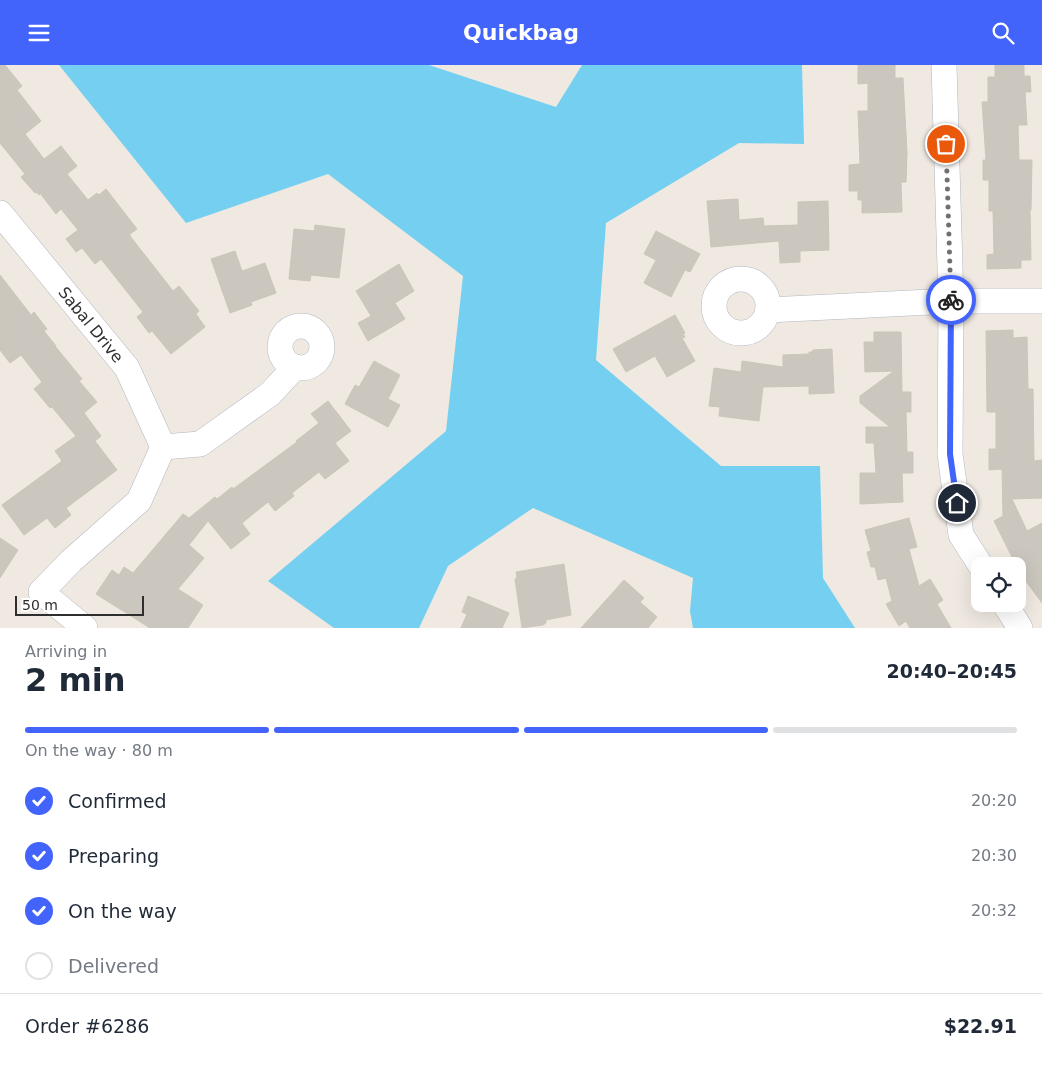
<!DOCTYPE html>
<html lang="en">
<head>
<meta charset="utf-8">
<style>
  :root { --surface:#fff; --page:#f6f6f7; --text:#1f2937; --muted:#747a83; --line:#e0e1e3; --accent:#4264fb }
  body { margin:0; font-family:"DejaVu Sans",sans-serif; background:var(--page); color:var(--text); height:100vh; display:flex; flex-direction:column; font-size:19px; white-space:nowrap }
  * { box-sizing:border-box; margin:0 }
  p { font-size:16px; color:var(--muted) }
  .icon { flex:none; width:28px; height:28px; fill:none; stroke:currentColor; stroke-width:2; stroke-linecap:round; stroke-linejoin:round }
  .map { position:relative; height:563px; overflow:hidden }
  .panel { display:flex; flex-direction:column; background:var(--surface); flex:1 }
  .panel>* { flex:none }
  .controls { position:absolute; left:971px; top:492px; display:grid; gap:10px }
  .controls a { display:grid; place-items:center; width:55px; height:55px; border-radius:10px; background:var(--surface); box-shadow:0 5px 20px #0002; font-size:25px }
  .scale { position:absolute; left:15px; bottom:12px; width:129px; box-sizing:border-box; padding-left:5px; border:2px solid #2e2e2e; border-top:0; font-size:14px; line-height:18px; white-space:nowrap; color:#2e2e2e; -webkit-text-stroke:4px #fff; paint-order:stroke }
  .pin { position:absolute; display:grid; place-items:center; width:42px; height:42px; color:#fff; margin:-21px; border:2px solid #fff; border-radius:50%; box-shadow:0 1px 5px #0007 }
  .courier { position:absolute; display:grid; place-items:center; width:50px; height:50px; margin:-25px; border:4px solid #4264fb; border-radius:50%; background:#fff; color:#222; box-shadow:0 1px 6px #0007 }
  .summary em { font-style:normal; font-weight:700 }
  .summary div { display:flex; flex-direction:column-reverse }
  .summary { display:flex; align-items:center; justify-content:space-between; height:85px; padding:0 25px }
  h1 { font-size:32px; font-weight:700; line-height:38px }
  .bar { display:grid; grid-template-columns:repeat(4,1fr); gap:8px 5px; align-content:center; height:60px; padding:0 25px }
  .bar i { height:6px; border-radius:4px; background:var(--line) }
  .bar .current { background:var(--accent) }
  .bar p { grid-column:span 4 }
  .line { display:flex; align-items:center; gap:12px; padding:0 25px; border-top:1px solid var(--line) }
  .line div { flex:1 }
  ol { padding:0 25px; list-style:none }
  li { display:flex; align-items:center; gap:15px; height:55px }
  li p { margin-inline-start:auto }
  li .icon { padding:5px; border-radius:50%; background:var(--accent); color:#fff; stroke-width:4 }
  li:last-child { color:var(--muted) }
  li i { width:28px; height:28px; border:2px solid var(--line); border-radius:50% }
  header { display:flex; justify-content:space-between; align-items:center; height:65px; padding:0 25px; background:var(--accent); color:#fff; font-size:22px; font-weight:700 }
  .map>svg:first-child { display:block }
  .water { fill:#75cff0 }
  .building { fill:#cbc7bf; stroke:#cbc5ba }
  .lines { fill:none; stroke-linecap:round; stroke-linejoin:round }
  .minor-casing { stroke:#b4b7c1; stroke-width:26 }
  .minor { stroke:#fff; stroke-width:25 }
  .done { stroke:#726f6d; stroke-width:5; stroke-dasharray:0 9 }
  .route { stroke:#4264fb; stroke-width:6 }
  .labels { text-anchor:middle; stroke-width:5; stroke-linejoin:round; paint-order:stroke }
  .street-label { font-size:16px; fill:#2e2e2e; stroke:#fff }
</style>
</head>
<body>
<header><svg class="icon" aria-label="menu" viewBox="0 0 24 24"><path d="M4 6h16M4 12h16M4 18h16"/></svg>Quickbag<svg class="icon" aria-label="search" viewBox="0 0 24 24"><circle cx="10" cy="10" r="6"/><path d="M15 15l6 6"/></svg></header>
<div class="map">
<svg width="1042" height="563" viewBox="0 0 1042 563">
  <rect width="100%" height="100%" fill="#efe9e1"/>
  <!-- water -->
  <path class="water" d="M 59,0 L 429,0 L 556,42 L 582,0 L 802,0 L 804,79 L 739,78 L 606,158 L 596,295 L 721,401 L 820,401 L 823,513 L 855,563 L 693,563 L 690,546 L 693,513 L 533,443 L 448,501 L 419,563 L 334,563 L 268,516 L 446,366 L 463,211 L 328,109 L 186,158 Z"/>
  <!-- building -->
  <path class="building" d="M 0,0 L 5,0 L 22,21 L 17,25 L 41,56 L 25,69 L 44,94 L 61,81 L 77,101 L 67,109 L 88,135 L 97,128 L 99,130 L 106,124 L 137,164 L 130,169 L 130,171 L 173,226 L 179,221 L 199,246 L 196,249 L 205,262 L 171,289 L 152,266 L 149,268 L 137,252 L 143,247 L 101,194 L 95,199 L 82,183 L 76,187 L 66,174 L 78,165 L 61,144 L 56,149 L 40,128 L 39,130 L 36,127 L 35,128 L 21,112 L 25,109 L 0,78 Z
    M 858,0 L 895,0 L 895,13 L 903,13 L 907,88 L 906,117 L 901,117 L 902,147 L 862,148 L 862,135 L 858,135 L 858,126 L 849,126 L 849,100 L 860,99 L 858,46 L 868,46 L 868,18 L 858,19 Z
    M 995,0 L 1024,0 L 1024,11 L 1030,11 L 1031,27 L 1025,27 L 1027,60 L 1018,60 L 1019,95 L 1032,95 L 1031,145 L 1030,145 L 1031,195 L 1021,195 L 1021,203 L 987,204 L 987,190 L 994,189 L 993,146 L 989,146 L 989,115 L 983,115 L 983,95 L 986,95 L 982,37 L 988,37 L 988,12 L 995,12 Z
    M 738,134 L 739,155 L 763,153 L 764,161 L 798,160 L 798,137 L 828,136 L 829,185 L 800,186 L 800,197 L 780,198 L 779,176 L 711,182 L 707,136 Z
    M 315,160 L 345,164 L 339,213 L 311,210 L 310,216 L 289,214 L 294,164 L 314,166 Z
    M 656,166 L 700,189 L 690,207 L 685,205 L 671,232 L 644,218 L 656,195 L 644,189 Z
    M 235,186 L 242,206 L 265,198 L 276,228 L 251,237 L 252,240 L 230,248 L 211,194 Z
    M 399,199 L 414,226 L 395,238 L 405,254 L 368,276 L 358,258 L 371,251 L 356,226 Z
    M 0,210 L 31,250 L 34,247 L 47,264 L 44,266 L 56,281 L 55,281 L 82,314 L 79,316 L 97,337 L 84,348 L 101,371 L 95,376 L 117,405 L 66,443 L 71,450 L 55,463 L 47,453 L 24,470 L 2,440 L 62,396 L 55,386 L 76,371 L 52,342 L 50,343 L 34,324 L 42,317 L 21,290 L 10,298 L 0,285 Z
    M 675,250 L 685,268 L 683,269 L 685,272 L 682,273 L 695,296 L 667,312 L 655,291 L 626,307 L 613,284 Z
    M 1013,265 L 1013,273 L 1027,272 L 1028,324 L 1033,324 L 1034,396 L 1042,395 L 1042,433 L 1012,434 L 1027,466 L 1042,458 L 1042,538 L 1020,508 L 994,456 L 1003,451 L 1002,404 L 989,405 L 989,384 L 996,384 L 996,347 L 987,347 L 986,266 Z
    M 874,267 L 901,267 L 902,327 L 911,327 L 911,347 L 906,347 L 907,387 L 913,387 L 913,408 L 902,408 L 903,437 L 860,439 L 860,408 L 876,408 L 874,378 L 866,378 L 866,362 L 890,362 L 860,338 L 860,331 L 894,306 L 865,307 L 864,277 L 874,277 Z
    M 832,284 L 834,328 L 809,329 L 809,321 L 763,322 L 759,356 L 719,351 L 720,342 L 709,341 L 714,303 L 741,307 L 742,296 L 783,302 L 783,290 L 809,289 L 809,287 L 812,287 L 813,285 Z
    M 374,296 L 400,310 L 388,334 L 400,340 L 388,362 L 345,339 L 355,320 L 359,322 Z
    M 328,336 L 351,366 L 335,378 L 349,396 L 325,414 L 319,407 L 292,428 L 294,431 L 275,446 L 268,437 L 242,458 L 250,469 L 231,484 L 208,456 L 189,480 L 204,493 L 178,524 L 203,540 L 188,563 L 150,563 L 96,529 L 112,505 L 119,510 L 124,502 L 133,508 L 183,449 L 189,453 L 215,432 L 217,434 L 232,422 L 233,424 L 297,377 L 296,376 L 319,358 L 311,349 Z
    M 909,453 L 917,482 L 909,484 L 919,521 L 930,514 L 943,535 L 937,539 L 951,563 L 910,563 L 906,556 L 899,561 L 886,539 L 892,536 L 886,513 L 878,515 L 875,502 L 871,502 L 867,487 L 871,486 L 865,465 Z
    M 0,473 L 18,485 L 0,513 Z
    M 564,499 L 571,550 L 546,555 L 546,558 L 543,560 L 522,563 L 515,514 L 517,513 L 516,507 Z
    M 624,515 L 644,533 L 640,537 L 657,552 L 648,563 L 581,563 Z
    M 468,531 L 509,548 L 502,563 L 461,563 L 467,549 L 462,547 Z"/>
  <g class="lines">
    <!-- minor casing -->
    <g class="minor-casing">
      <g id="minor">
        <path d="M 944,0 L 951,236 L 950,389 L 961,470 L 981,501"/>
        <path id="s1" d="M 0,148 L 127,303 L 163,382 L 139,436 L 71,496 L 41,527 L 85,563"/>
        <circle cx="741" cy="241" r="27"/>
        <path d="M 768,245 L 951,236 L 1042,236"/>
        <circle cx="301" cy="282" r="21"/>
        <path d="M 163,382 L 200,379 L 270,329 L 295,302"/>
        <path d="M 1005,539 L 1020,563"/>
      </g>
    </g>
    <!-- minor -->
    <use href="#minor" class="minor"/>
  </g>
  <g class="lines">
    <!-- done -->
    <path class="done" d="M 946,79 L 951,235"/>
    <!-- route -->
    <path class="route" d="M 951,235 L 950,389 L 957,438"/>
  </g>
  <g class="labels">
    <!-- street labels -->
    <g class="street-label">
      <text dy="6" stroke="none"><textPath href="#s1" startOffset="144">Sabal Drive</textPath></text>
    </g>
  </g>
</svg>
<div class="controls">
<a><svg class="icon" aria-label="locate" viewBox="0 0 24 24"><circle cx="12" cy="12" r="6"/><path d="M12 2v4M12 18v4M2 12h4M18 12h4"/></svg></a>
</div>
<div class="scale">50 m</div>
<div class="pin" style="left:946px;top:79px;background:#ea580c"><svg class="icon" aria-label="bag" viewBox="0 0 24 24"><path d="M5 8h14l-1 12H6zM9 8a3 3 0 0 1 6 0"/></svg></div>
<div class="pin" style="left:957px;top:438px;background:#1f2937"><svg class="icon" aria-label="home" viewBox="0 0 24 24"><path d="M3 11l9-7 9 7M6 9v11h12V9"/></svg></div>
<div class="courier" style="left:951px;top:235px"><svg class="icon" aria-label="bike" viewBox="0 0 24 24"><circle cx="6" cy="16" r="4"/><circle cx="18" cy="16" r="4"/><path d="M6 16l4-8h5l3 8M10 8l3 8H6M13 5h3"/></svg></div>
</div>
<section class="panel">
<div class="summary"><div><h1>2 min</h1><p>Arriving in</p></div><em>20:40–20:45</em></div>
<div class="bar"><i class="current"></i><i class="current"></i><i class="current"></i><i></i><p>On the way · 80 m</p></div>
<ol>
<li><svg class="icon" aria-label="check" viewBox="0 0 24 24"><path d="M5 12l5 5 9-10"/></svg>Confirmed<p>20:20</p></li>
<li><svg class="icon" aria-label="check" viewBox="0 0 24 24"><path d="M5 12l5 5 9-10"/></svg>Preparing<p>20:30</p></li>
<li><svg class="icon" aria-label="check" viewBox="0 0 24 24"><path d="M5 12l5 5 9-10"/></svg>On the way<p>20:32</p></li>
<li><i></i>Delivered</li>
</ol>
<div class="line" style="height:65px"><div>Order #6286</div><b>$22.91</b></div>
</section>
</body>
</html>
